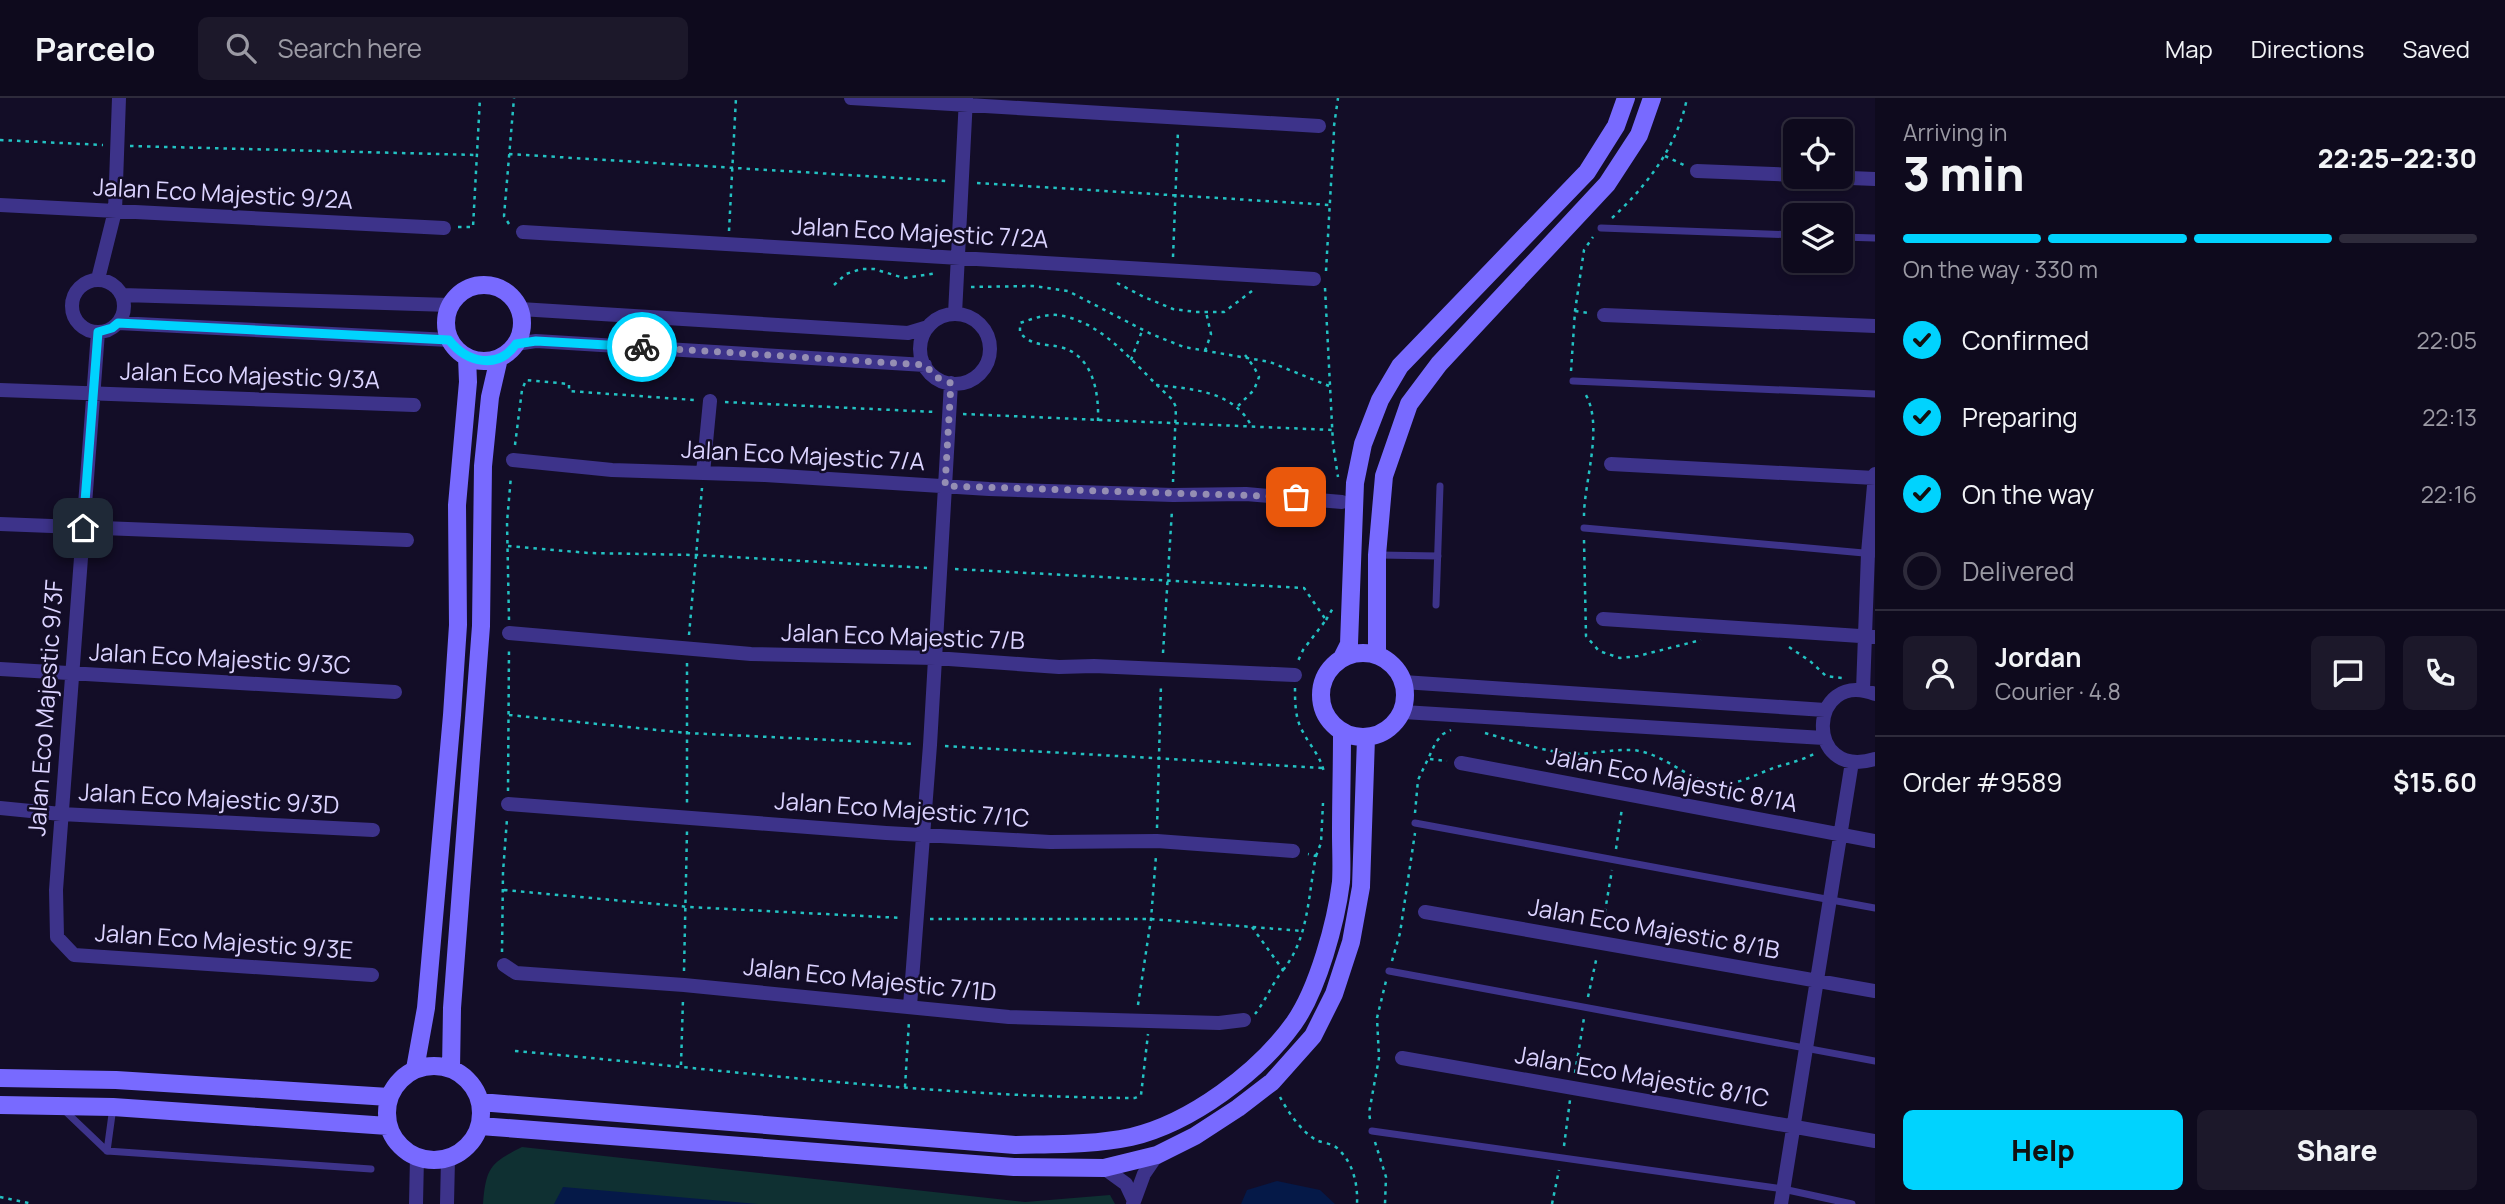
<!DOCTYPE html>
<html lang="en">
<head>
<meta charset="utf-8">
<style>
  :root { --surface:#0e0a1d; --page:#1c182a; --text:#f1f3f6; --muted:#9b9aa4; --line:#2e2b3b; --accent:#00d3fe }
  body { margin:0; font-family:Manrope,sans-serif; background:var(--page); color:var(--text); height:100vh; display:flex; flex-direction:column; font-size:26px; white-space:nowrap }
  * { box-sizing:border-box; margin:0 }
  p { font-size:23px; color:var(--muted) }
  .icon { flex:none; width:38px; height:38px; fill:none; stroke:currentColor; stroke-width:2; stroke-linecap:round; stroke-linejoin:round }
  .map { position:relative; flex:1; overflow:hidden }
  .drawer { display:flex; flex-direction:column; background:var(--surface); width:630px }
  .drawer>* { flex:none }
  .buttons { position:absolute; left:1783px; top:21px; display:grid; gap:14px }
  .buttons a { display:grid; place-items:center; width:70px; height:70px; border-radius:10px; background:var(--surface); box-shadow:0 4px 10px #0003,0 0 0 2px var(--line); font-size:35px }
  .pin { position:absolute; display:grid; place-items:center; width:60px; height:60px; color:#fff; margin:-30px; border-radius:14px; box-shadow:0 4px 10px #0006 }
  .courier { position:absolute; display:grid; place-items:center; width:70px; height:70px; margin:-35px; border:5px solid #00d3fe; border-radius:50%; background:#fff; color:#222; box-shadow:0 2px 9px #0007 }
  .headline em { font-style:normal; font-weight:800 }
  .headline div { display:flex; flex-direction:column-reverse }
  .headline { display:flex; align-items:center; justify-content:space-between; height:119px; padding:0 28px }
  h1 { font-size:46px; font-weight:800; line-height:52px }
  .bar { display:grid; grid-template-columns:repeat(4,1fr); gap:10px 7px; align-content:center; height:84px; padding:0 28px }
  .bar i { height:9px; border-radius:5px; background:var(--line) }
  .bar .on { background:var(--accent) }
  .bar p { grid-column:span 4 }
  .line { display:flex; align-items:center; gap:18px; padding:0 28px; border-top:2px solid var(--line) }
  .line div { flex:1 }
  .round { display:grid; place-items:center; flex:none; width:74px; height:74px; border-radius:10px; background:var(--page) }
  ol { padding:0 28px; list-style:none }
  li { display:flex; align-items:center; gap:21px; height:77px }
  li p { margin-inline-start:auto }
  li .icon { padding:7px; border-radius:50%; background:var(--accent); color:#111; stroke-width:4 }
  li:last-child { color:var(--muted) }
  li i { width:38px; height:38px; border:4px solid var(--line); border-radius:50% }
  .action { display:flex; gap:14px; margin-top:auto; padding:14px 28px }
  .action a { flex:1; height:80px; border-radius:10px; background:var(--accent); color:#111; font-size:28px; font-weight:800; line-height:80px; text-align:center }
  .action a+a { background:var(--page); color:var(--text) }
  header { display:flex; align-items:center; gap:42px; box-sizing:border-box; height:98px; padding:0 35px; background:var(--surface); border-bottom:2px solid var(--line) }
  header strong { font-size:33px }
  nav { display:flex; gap:38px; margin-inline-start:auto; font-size:24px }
  .search { width:490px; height:63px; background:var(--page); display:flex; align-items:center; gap:18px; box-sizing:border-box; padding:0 24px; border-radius:10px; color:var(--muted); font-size:26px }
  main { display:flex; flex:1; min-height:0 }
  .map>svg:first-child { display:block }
  .green { fill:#0f3032 }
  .water { fill:#051948 }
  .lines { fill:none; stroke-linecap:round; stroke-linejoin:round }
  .path { stroke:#23c1c2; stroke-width:2.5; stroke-dasharray:3.5 5; stroke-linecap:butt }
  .lane { stroke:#3d338a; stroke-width:7 }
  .street { stroke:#3d338a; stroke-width:14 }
  .secondary { stroke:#786aff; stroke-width:18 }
  .done { stroke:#958eb3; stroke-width:7; stroke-dasharray:0 12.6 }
  .route { stroke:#00d3fe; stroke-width:9 }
  .labels { text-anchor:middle; stroke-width:5; stroke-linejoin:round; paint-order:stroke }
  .street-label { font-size:24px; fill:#dbd3ff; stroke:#130d27 }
</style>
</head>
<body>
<header>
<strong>Parcelo</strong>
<div class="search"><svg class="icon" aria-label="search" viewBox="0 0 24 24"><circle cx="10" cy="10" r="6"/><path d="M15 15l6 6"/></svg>Search here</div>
<nav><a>Map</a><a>Directions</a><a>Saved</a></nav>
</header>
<main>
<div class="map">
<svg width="1875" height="1106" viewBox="0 0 1875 1106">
  <rect width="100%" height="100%" fill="#130d27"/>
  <!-- green -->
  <path class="green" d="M 522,1049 L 1025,1104 L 1110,1097 L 1115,1106 L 483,1106 C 486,1070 490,1065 522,1049 Z"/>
  <!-- water -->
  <path class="water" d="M 1277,1083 L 1320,1092 L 1335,1106 L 1241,1106 L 1247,1092 Z
    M 563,1089 L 758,1106 L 554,1106 Z"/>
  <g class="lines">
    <!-- path -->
    <path class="path" d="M 1334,28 L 1338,0
      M 0,42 L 103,47
      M 130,48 L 477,57
      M 509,56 L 946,83
      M 1665,58 L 1684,67
      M 977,85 L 1330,107
      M 1612,120 C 1647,88 1678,47 1687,0
      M 509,126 L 504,118 L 514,0
      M 458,129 L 473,129 L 480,0
      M 729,133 L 736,0
      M 1173,159 L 1178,32
      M 1326,173 L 1334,33
      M 1117,185 L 1144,199 L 1173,211 L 1196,214 L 1224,214 L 1252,193
      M 834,187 L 846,176 L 861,171 L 874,171 L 904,180 L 937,175
      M 971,189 L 1033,188 L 1068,193 L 1151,236 L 1184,249 L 1270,264 L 1329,288
      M 1325,190 L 1333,346 L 1338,379
      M 1575,213 L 1589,215
      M 1205,253 L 1211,236 L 1206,214
      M 1131,262 L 1142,233
      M 1571,273 L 1575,213 L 1584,152 L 1593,139
      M 1156,287 C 1193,291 1234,293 1252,329
      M 725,304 L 935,314
      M 1238,308 L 1254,292 L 1259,279 L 1254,269 L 1245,257
      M 963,316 L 1332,332
      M 1098,323 C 1099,294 1093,257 1060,249 C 1042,245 1034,249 1020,235 L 1020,225 C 1032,221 1045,216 1058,217 C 1106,224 1137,271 1172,301 L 1176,309 L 1173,384
      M 515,347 L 522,292 L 526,282 L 569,286 L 569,293 L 694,302
      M 1584,418 C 1584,383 1605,325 1584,294
      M 1584,442 L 1586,538 L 1599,553 L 1620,560 L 1638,558 L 1701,542
      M 508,448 L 589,455 L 696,457 L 927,470
      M 955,471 L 1304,490 L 1326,522 L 1303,552 L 1298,563
      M 509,522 L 507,424 L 511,378
      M 1326,522 L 1333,510
      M 689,537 L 702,390
      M 1789,549 L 1810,563 L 1826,578 L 1842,580
      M 1163,555 L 1172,412
      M 687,565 L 687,705
      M 1295,590 C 1295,604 1295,621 1303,634 C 1310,648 1320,657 1324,674
      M 509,617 L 687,635 L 914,646
      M 1485,635 C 1510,642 1536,651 1563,655 C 1586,658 1609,651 1632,652 C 1657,654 1678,672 1700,682 C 1727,694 1751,678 1776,669 C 1790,665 1803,662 1816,655
      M 945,648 L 1323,670
      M 1430,661 L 1447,663
      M 508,693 L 509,549
      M 1415,715 L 1418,682 L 1436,644 L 1443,636 L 1451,632
      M 1157,730 L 1161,586
      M 1616,751 L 1622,710
      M 1316,758 L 1321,745 L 1323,705
      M 504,792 L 689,809 L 902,820
      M 930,821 L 1151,821 L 1303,833
      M 1252,829 L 1283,872 C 1272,886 1266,902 1255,916
      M 1602,831 L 1612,772
      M 502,854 L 503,774 L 507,721
      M 1392,863 L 1400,835 L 1415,735
      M 1283,872 C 1309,840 1308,797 1316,758 L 1308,756
      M 684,873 L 687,733
      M 1588,899 L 1597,858
      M 1138,907 L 1151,821 L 1156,758
      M 515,953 C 721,971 928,999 1135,1000 L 1141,997 L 1148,936
      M 681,967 L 683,901
      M 1575,975 L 1584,920
      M 905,989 L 909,923
      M 1280,999 C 1288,1014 1301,1033 1316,1042 C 1322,1045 1331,1045 1337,1050 C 1353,1064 1358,1086 1357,1106
      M 1370,1021 L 1369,1015 L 1379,960 L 1377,920 L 1386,883
      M 1375,1044 L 1386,1079 L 1385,1106
      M 1564,1048 L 1570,1002
      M 0,1099 L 33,1106
      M 1552,1106 L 1559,1072"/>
    <!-- lane -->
    <path class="lane" d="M 1601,130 L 1796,137
      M 1841,139 L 1875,140
      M 1573,283 L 1875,296
      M 1584,430 L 1875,456
      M 1379,457 L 1438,458
      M 1436,507 L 1440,388
      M 1415,725 L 1875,810
      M 1389,873 L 1875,963
      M 64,1012 L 107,1053 L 113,1009
      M 1372,1033 L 1783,1091 L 1852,1106
      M 107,1053 L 371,1071"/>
    <!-- street -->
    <path class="street" d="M 851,0 L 1319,28
      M 1697,73 L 1796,77
      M 1826,79 L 1875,81
      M 0,107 L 444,130
      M 523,134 L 1314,181
      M 98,181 L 115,113 L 119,0
      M72 208a26 26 0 1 1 52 0a26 26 0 1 1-52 0Z
      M 122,197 L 450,207
      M 520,211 L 908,235 L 928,229
      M 955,216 L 966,0
      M920 251a35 35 0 1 1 70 0a35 35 0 1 1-70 0Z
      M 1604,217 L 1875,228
      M 118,225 L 449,242
      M 98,234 L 56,792 L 57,839 L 74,857 L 372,877
      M 516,246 L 536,243 L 925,267
      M 0,292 L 414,307
      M 513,362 L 612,372 L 765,377 L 989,391 L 1173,397 L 1246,396 L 1342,404
      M 1611,366 L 1875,380
      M 703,375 L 710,303
      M 0,426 L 407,442
      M 1603,521 L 1875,539
      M 509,535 L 751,556 L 935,560 L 1059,569 L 1094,568 L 1295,577
      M 0,571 L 395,594
      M 1403,584 L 1825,612
      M 1863,592 L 1868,455 L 1875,376
      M 1875,596 C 1808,570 1803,683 1875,661
      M 1403,614 L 1824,640
      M 1461,665 L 1875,743
      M 508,706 L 886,735 L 1050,744 L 1157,743 L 1293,753
      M 0,710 L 61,716 L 373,732
      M 1425,814 L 1875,893
      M 504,867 L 516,875 L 684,887 L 1009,919 L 1219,925 L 1244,922
      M 910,908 L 930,647 L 951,285
      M 1402,960 L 1875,1043
      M 1104,1070 L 1126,1086 L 1134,1103
      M 416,1106 L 417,1059
      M 447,1106 L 448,1061
      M 1133,1106 L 1144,1076 L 1157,1057
      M 1781,1106 L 1852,664"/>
    <!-- secondary -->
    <path class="secondary" d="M446 225a38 38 0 1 1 76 0a38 38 0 1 1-76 0Z
      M1321 597a42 42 0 1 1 84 0a42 42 0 1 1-84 0Z
      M 1377,557 L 1377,457 L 1384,378 L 1409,306 L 1439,266 L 1607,86 L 1639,37 L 1652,0
      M 1342,560 L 1349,546 L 1355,385 L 1363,346 L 1380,302 L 1400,268 L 1587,74 L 1616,28 L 1626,0
      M387 1015a47 47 0 1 1 94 0a47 47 0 1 1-94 0Z
      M 415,971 L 426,910 L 452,617 L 458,527 L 457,407 L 468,284 L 467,259
      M 451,971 L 452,910 L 481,528 L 483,368 L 490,299 L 499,260
      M 0,980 L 116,982 L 389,999
      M 480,1004 L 1015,1047 C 1054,1046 1093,1047 1131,1039 C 1191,1025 1259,974 1294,925 C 1318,891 1336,824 1341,784 C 1342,768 1341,752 1341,736 C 1341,702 1342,668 1342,635
      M 0,1007 L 113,1009 L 388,1028
      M 480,1028 L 1014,1069 L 1104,1070 L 1157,1057 L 1195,1038 L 1238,1010 L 1272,984 L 1313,938 L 1334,896 L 1351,844 L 1361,789 L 1366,640"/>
  </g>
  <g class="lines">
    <!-- done -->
    <path class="done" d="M 642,249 L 925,267 L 936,279 L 951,285 L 945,388 L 1296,399"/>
    <!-- route -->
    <path class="route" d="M 83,430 L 98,234 L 112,230 L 118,225 L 449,242 C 467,265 498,272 516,246 L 536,243 L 642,249"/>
  </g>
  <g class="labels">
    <!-- street labels -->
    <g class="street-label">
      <text transform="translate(223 96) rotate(3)" y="8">Jalan Eco Majestic 9/2A</text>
      <text transform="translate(920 135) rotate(3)" y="8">Jalan Eco Majestic 7/2A</text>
      <text transform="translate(250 278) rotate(2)" y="8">Jalan Eco Majestic 9/3A</text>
      <text transform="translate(803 358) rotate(3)" y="8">Jalan Eco Majestic 7/A</text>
      <text transform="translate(903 539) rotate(2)" y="8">Jalan Eco Majestic 7/B</text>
      <text transform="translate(220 561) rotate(3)" y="8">Jalan Eco Majestic 9/3C</text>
      <text transform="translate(46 610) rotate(-86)" y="8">Jalan Eco Majestic 9/3F</text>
      <text transform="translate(1672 682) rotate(11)" y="8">Jalan Eco Majestic 8/1A</text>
      <text transform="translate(209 701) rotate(3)" y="8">Jalan Eco Majestic 9/3D</text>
      <text transform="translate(902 712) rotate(4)" y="8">Jalan Eco Majestic 7/1C</text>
      <text transform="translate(1654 831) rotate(10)" y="8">Jalan Eco Majestic 8/1B</text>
      <text transform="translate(224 844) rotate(4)" y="8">Jalan Eco Majestic 9/3E</text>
      <text transform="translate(870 882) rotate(6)" y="8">Jalan Eco Majestic 7/1D</text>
      <text transform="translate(1642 979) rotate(10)" y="8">Jalan Eco Majestic 8/1C</text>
    </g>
  </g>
</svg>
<div class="buttons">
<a><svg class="icon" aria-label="locate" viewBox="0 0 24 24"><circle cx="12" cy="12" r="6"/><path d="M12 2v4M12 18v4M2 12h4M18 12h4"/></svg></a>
<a><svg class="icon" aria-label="layers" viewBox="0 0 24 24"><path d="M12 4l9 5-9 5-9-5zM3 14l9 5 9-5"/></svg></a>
</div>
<div class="pin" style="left:1296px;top:399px;background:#ea580c"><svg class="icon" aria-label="bag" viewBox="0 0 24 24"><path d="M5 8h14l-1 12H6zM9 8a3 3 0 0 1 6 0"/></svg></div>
<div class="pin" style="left:83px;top:430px;background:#1f2937"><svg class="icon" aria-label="home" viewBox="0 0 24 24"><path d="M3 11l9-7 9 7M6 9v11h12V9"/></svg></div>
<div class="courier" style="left:642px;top:249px"><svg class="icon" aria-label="bike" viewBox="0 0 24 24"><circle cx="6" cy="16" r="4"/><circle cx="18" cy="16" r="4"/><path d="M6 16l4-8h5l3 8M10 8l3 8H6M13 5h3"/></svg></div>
</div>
<section class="drawer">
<div class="headline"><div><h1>3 min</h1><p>Arriving in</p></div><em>22:25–22:30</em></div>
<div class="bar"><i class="on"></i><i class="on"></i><i class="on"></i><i></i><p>On the way · 330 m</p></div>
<ol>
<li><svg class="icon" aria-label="check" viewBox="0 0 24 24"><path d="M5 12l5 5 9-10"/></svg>Confirmed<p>22:05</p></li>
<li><svg class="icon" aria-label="check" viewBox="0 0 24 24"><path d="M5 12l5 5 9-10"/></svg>Preparing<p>22:13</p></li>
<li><svg class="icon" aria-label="check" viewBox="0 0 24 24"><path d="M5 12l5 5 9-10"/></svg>On the way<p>22:16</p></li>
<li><i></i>Delivered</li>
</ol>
<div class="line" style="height:126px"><a class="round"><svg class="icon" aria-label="person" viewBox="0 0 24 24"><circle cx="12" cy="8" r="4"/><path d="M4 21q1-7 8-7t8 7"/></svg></a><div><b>Jordan</b><p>Courier · 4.8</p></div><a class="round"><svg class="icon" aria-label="chat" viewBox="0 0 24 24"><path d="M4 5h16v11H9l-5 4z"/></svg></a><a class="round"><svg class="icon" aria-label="phone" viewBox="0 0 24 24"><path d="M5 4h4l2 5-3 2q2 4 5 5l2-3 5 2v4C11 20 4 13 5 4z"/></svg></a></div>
<div class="line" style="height:91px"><div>Order #9589</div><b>$15.60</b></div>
<div class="action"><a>Help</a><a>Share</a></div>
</section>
</main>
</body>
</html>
